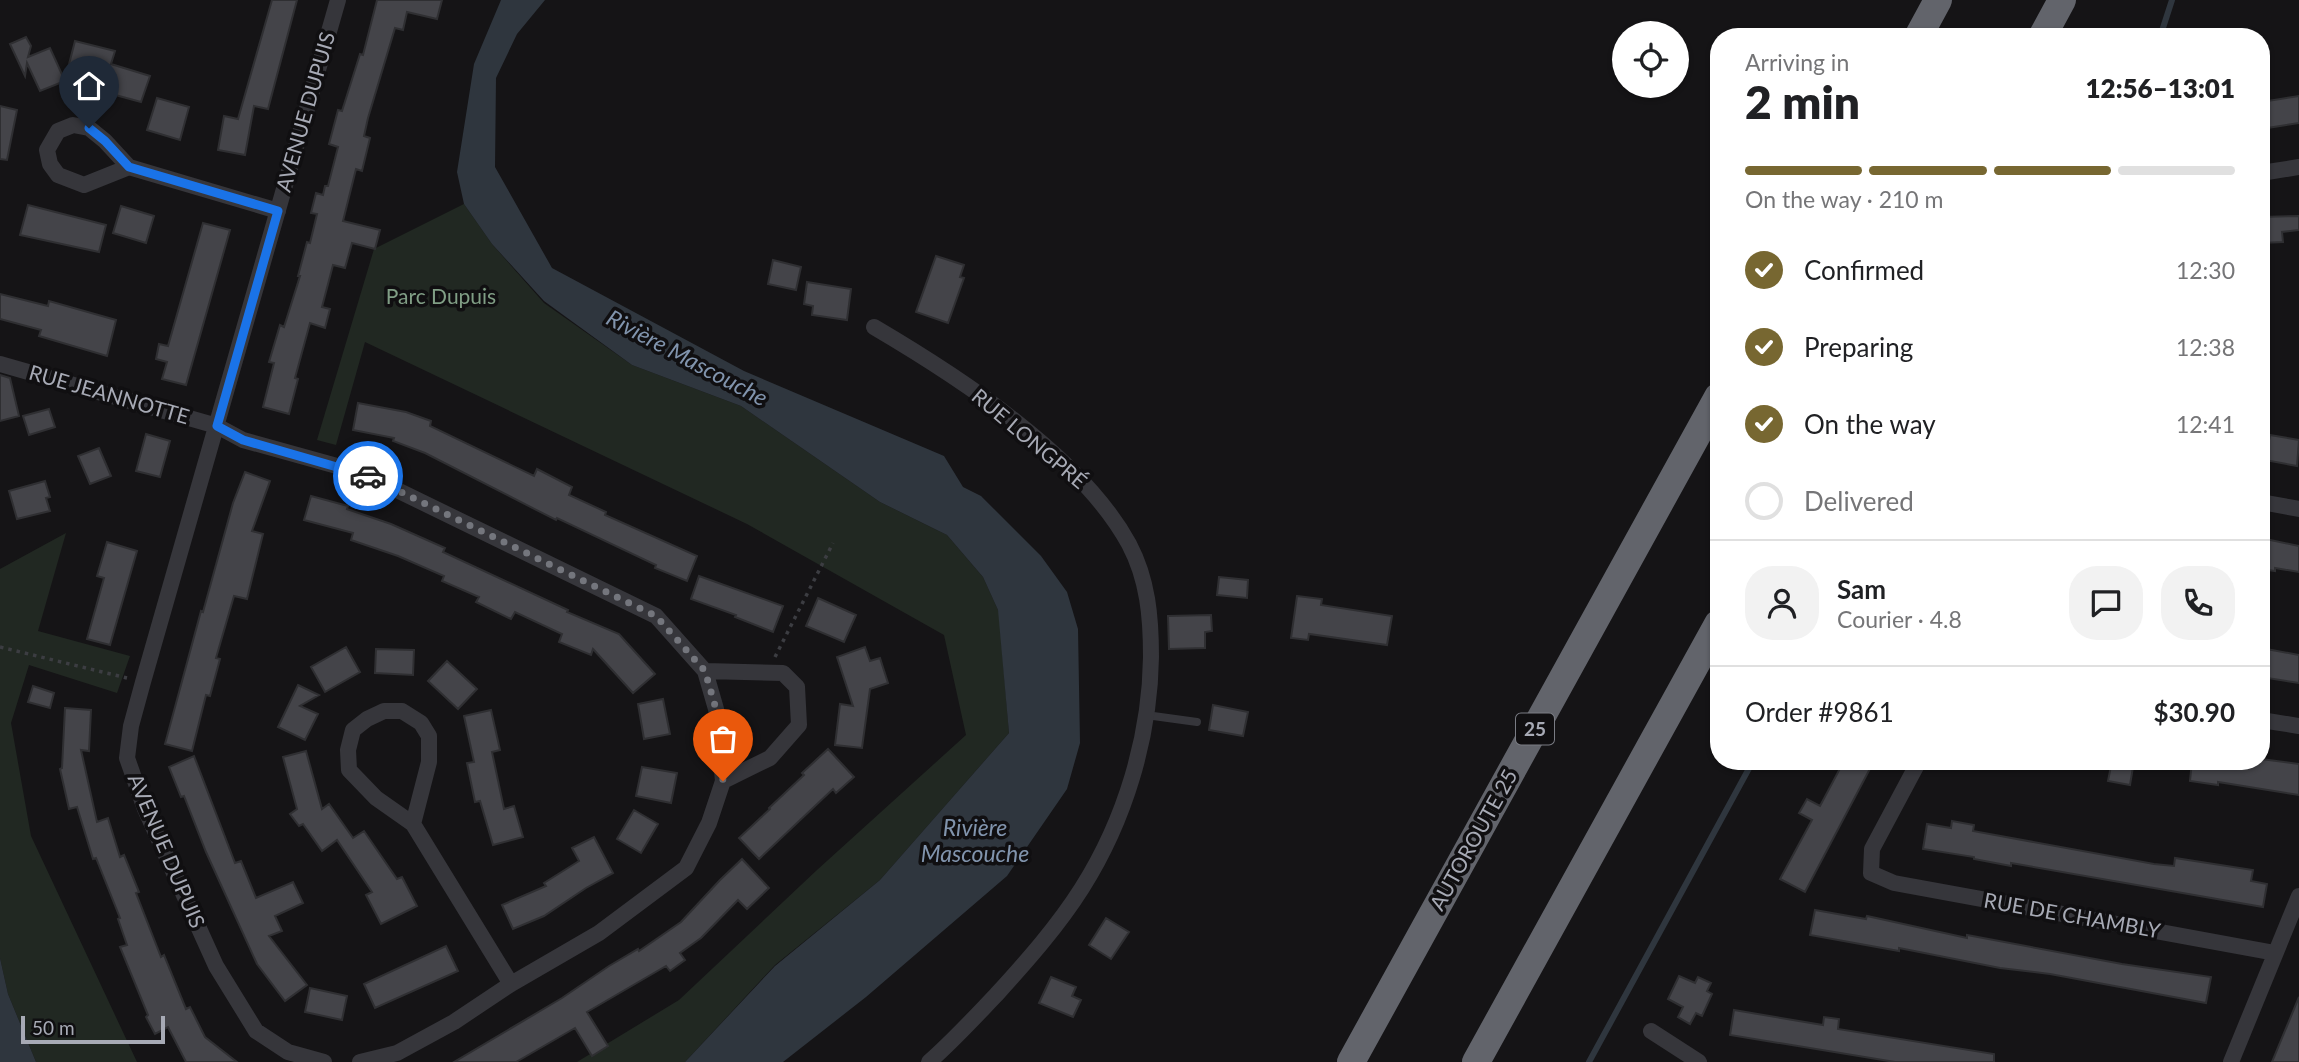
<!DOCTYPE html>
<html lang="en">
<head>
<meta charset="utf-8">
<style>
  :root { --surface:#fff; --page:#f2f2f2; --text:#202124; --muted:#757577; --line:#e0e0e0; --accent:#776731 }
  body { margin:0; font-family:Lato,sans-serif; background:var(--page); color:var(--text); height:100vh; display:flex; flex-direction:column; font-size:26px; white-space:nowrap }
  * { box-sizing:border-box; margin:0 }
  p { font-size:23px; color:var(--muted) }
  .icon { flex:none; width:38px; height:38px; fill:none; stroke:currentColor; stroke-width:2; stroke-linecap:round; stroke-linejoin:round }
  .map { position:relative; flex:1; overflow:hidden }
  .panel { position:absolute; left:1710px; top:28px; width:560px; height:742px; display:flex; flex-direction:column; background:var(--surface); border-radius:28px; box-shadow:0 2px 5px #0004 }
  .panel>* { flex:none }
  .tools { position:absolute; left:1612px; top:21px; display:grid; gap:14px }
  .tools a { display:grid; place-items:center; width:77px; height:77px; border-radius:50%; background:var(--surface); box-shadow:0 2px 5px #0004; font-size:35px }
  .scale { position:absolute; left:21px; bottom:18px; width:144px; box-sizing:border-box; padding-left:7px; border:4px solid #a7aab5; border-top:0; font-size:19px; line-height:24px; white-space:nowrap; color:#a7aab5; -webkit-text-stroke:5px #100f11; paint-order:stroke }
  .pin { position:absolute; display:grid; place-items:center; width:60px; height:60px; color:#fff; margin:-72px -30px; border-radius:50% 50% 50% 0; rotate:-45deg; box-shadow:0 0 7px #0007 }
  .pin .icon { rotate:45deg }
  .courier { position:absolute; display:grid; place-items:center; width:70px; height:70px; margin:-35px; border:5px solid #1a73e8; border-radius:50%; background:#fff; color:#222; box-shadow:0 2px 9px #0007 }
  .headline em { font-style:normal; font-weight:800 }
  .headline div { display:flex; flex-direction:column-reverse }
  .headline { display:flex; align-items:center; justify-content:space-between; height:119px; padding:0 35px }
  h1 { font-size:46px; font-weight:800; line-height:52px }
  .bar { display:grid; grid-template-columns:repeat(4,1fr); gap:10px 7px; align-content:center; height:84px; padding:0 35px }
  .bar i { height:9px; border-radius:5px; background:var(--line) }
  .bar .selected { background:var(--accent) }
  .bar p { grid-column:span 4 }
  .line { display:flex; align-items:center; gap:18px; padding:0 35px; border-top:2px solid var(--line) }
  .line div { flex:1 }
  .round { display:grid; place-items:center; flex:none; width:74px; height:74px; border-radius:28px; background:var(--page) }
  ol { padding:0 35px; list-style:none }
  li { display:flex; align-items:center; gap:21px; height:77px }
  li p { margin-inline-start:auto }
  li .icon { padding:7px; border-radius:50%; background:var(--accent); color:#fff; stroke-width:4 }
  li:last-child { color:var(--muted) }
  li i { width:38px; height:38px; border:4px solid var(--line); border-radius:50% }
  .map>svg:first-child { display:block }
  .green { fill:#212822 }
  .water { fill:#2f363e }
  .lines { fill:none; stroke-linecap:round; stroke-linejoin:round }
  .stream { stroke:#2f363e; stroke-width:6 }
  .building { fill:#444449; stroke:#2f2f32; stroke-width:2 }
  .path { stroke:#3c3d42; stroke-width:3.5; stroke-dasharray:3.5 5; stroke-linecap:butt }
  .lane { stroke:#36363b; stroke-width:8 }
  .street { stroke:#36363b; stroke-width:16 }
  .highway { stroke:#62646b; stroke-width:28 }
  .done { stroke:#74767d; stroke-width:7; stroke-dasharray:0 12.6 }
  .route { stroke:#1a73e8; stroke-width:9 }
  .labels { text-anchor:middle; stroke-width:7; stroke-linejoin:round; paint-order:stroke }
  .shield { fill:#100f11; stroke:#7a7c84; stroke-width:2 }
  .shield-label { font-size:19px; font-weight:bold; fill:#a7aab5 }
  .street-label { font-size:21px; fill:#a7aab5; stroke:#100f11 }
  .park-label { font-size:21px; fill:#809e85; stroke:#100f11 }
  .water-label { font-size:23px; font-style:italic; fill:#8194ad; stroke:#100f11 }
</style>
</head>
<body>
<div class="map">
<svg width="2299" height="1062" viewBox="0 0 2299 1062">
  <rect width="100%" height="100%" fill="#151416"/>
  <!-- green -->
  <path class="green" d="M 464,204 L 492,244 L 544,303 L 632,365 L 741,406 L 880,502 L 947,535 L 983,577 L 999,612 L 1009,733 L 880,880 L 775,965 L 685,1062 L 577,1062 L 679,1000 L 817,870 L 966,735 L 944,635 L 747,524 L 365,342 L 336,445 L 317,440 L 374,249 Z
    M 66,533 L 38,631 L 130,656 L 117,693 L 29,665 L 11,723 L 31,836 L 137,1062 L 36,1062 L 8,994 L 0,958 L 0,569 Z"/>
  <!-- water -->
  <path class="water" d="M 501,0 L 545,0 L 517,34 L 496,78 L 495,167 L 552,268 L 744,371 L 944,456 L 963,487 L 981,496 L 1041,556 L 1067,592 L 1078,629 L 1080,743 L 1067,789 L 1007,876 L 866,997 L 783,1062 L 685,1062 L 775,966 L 880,880 L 1009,733 L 998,610 L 983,577 L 947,535 L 880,502 L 741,406 L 632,365 L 544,301 L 492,244 L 464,204 L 457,172 L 474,64 Z
    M 0,958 L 8,994 L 36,1062 L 0,1062 Z"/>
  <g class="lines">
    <!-- stream -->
    <path class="stream" d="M 2160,37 L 2172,0
      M 1589,1062 L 1753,761"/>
  </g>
  <!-- building -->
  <path class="building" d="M 272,0 L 297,0 L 268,109 L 254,106 L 245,155 L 218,150 L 224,116 L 238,119 Z
    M 377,0 L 442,0 L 437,19 L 407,12 L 403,30 L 395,28 L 368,118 L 364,136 L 370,138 L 362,171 L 356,169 L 343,221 L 380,230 L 375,249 L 352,243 L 345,268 L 333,265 L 322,307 L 330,309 L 325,328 L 310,323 L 295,378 L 298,379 L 289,414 L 263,407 L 274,363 L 269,362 L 280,325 L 284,327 L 300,276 L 298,276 L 307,242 L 310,243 L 317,214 L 311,213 L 316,193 L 323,195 L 325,186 L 328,186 L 338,147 L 329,144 L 338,110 L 342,111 L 360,54 L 363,55 Z
    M 26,37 L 31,46 L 28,57 L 50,48 L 65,81 L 40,91 L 27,63 L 25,76 L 10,44 Z
    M 75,41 L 115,51 L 111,64 L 150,76 L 141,102 L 108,93 L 112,79 L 68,68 Z
    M 2299,96 L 2299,123 L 2261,129 L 2261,102 Z
    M 157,98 L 189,107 L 180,140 L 147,130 Z
    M 0,106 L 17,110 L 7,160 L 0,159 Z
    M 28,205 L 106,225 L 99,252 L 20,235 Z
    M 121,206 L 154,216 L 146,243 L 113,233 Z
    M 2299,216 L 2299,230 L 2282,232 L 2283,242 L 2261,243 L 2261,217 Z
    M 203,223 L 230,230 L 186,385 L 162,379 L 167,362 L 156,359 L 159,344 L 168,346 Z
    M 936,256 L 964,265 L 960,277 L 964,278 L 948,323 L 916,312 Z
    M 773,260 L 801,267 L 796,290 L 768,284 Z
    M 807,282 L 851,289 L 847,320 L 812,315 L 813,306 L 804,304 Z
    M 0,294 L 48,306 L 49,301 L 116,320 L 107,356 L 39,336 L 41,330 L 0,319 Z
    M 0,375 L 10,378 L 19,416 L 0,421 Z
    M 358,403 L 406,412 L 431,421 L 430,426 L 534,476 L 537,469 L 572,487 L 569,495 L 606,512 L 605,515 L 697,556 L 687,581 L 655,568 L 656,565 L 557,518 L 556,520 L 425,453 L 393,441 L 394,438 L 353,430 Z
    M 49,409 L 55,427 L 29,435 L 23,416 Z
    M 146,434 L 170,441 L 160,477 L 136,471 Z
    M 2270,435 L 2299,440 L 2297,466 L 2265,460 Z
    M 99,448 L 111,476 L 90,484 L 78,456 Z
    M 245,472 L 270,481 L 252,531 L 263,534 L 247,599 L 234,596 L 216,658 L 220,659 L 210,696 L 206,695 L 192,751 L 165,744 L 201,611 L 203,612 L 233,503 Z
    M 45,481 L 50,497 L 46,498 L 50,511 L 17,519 L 9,491 Z
    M 311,496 L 348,506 L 347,509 L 391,524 L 445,548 L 443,552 L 568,610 L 567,612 L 619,634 L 655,674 L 633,693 L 593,649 L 591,655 L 559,642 L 562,634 L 515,612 L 511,619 L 476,602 L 479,597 L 442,581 L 444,576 L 398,556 L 351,540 L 353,533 L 304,520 Z
    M 2261,538 L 2299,546 L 2299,572 L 2275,568 L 2275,571 L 2261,569 Z
    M 107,542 L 137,551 L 110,645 L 87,639 L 104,578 L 97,576 Z
    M 699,576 L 783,606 L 773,632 L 735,617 L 736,615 L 691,599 Z
    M 1219,577 L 1248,580 L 1247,598 L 1217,595 Z
    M 1297,596 L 1322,599 L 1321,605 L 1392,616 L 1387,645 L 1309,634 L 1308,640 L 1291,638 Z
    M 818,598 L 856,615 L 844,642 L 806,626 Z
    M 1211,615 L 1212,631 L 1205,632 L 1205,648 L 1169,649 L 1168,616 Z
    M 346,647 L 360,672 L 325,692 L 311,667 Z
    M 865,647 L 870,661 L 880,658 L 888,683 L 870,689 L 862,748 L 835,745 L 840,704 L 853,706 L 837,657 Z
    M 2261,648 L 2299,655 L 2299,683 L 2261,677 Z
    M 376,649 L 414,650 L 413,675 L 375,673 Z
    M 447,661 L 477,689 L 458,709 L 428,681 Z
    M 298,685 L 319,695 L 300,706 L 318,714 L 305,740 L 278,727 Z
    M 33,686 L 54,693 L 50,708 L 28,702 Z
    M 663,699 L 670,734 L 644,739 L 638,704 Z
    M 1213,705 L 1248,712 L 1243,736 L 1209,730 Z
    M 65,708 L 91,710 L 89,751 L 81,750 L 97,822 L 108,818 L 120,857 L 124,855 L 139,892 L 136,893 L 161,957 L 164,955 L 186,1009 L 190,1007 L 205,1037 L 237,1062 L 186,1062 L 168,1027 L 155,1034 L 146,1017 L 148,1015 L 120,947 L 127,945 L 118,919 L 120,918 L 96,858 L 93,859 L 77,807 L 69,809 L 60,769 L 62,768 Z
    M 491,710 L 500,750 L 492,752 L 504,809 L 514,806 L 523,837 L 493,845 L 480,801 L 475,802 L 467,763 L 474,762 L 464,716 Z
    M 828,749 L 854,777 L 836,793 L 833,789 L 759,859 L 739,838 L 770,809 L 769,808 L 804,775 L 802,773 Z
    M 306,751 L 322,809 L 329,804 L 353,838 L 364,831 L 397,879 L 402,877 L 417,906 L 381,924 L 366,895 L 372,892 L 337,840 L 322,851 L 303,824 L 299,826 L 290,814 L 297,809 L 283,757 Z
    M 194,756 L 235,863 L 241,861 L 256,898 L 293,882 L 303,903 L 275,916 L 282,931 L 269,936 L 307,985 L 285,1001 L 257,964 L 206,852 L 184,796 L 181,797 L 169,767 Z
    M 2261,759 L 2299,764 L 2299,795 L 2218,782 L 2218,785 L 2190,781 L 2192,761 L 2261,761 Z
    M 1844,761 L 1874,761 L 1805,892 L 1780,879 L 1812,820 L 1799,813 L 1807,799 L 1820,806 Z
    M 2112,761 L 2134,761 L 2130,785 L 2108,781 Z
    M 642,767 L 677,773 L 671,803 L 636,796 Z
    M 634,810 L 658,824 L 641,853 L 617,839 Z
    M 1952,821 L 1974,825 L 1973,831 L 2154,864 L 2174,866 L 2175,858 L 2253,870 L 2251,881 L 2267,884 L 2263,907 L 2011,863 L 2011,866 L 1974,859 L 1974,857 L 1923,849 L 1927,824 L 1951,828 Z
    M 594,837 L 613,873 L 586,888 L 544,916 L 513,929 L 502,905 L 546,886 L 544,883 L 579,861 L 572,848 Z
    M 742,859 L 769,888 L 747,909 L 738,900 L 701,938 L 680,953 L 685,960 L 670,971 L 666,966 L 587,1012 L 608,1046 L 592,1056 L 575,1028 L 516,1062 L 454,1062 L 562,998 L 609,966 L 638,949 L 639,951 L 681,922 L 720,880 Z
    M 1815,910 L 1866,919 L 1867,916 L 1967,938 L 1967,935 L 2122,964 L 2211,977 L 2206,1003 L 2050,974 L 2000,968 L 1899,948 L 1899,951 L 1810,935 Z
    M 1106,918 L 1129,932 L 1111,959 L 1089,945 Z
    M 446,946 L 458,971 L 375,1008 L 364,984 Z
    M 1679,976 L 1695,983 L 1698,977 L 1711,983 L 1707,991 L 1712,994 L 1702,1016 L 1696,1013 L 1690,1024 L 1678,1017 L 1683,1007 L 1668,999 Z
    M 1051,977 L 1076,987 L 1072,996 L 1081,1000 L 1073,1017 L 1039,1003 Z
    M 310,988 L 347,996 L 342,1020 L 305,1012 Z
    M 2299,997 L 2299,1062 L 2272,1062 Z
    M 1734,1010 L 1823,1025 L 1824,1017 L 1839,1019 L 1838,1029 L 1994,1054 L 1994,1062 L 1895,1062 L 1730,1035 Z"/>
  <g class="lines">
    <!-- path -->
    <path class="path" d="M 0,647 L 127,678
      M 775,657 L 833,543"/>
    <!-- lane -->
    <path class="lane" d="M 1146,715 L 1197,722"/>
    <!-- street -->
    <path class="street" d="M 129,167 L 84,185 L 58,175 L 50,164 L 47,150 L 58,131 L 73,125 L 89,128 L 105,141 L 129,167 L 278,211
      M 2261,173 L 2299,167
      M 874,327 C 959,377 1081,456 1129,544 C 1148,580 1151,617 1151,657 C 1150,737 1125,820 1082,888 C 1058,926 1027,961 996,995 C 974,1018 953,1041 929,1062
      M 0,364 L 217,426 L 243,440 L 362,473 L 656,616 L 705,671 L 716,709 L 723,781 L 709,823 L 686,868 L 599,933 L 511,984 L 454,1022 L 397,1053 L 360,1062
      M 2261,502 L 2299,509
      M 705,671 L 783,673 L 797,687 L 799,725 L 770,758 L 723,781
      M 2261,720 L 2299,726
      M 1919,761 L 1872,849 L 1871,873 L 1894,883 L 2275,953
      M 413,824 L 429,762 L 429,736 L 421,723 L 402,711 L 384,711 L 367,719 L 353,730 L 348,750 L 349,770 L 376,798 L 413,824 L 511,984
      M 1651,1031 L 1699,1062
      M 324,1062 L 288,1052 L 256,1031 L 216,966 L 145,809 L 127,758 L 131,726 L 143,682 L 338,0
      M 2231,1062 L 2299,896"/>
    <!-- highway -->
    <path class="highway" d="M 1918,37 L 1938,0
      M 2042,37 L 2062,0
      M 1351,1062 L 1718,397
      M 1476,1062 L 1718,624"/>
  </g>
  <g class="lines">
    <!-- done -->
    <path class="done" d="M 368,476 L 656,616 L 705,671 L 716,709 L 723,781"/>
    <!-- route -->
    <path class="route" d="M 89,128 L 105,141 L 129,167 L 278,211 L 217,426 L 243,440 L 368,476"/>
  </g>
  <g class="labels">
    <!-- shield labels -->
    <rect class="shield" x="1516" y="713.5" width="38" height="31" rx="5"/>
    <g class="shield-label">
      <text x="1535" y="736">25</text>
    </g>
    <!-- street labels -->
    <g class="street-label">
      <text transform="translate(306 112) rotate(-74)" y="7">AVENUE DUPUIS</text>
      <text transform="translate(109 395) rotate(16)" y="7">RUE JEANNOTTE</text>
      <text transform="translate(1029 439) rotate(40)" y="7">RUE LONGPRÉ</text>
      <text transform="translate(1474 840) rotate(-61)" y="7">AUTOROUTE 25</text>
      <text transform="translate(166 851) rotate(67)" y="7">AVENUE DUPUIS</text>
      <text transform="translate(2072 916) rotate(10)" y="7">RUE DE CHAMBLY</text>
    </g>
    <!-- park labels -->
    <g class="park-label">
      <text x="441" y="304">Parc Dupuis</text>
    </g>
    <!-- water labels -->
    <g class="water-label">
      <text transform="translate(687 358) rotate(28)" y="8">Rivière Mascouche</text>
      <text x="975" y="836">Rivière<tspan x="975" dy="26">Mascouche</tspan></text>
    </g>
  </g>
</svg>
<div class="tools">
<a><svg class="icon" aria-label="locate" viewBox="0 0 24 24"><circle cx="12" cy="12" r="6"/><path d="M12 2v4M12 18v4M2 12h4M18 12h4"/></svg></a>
</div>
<div class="scale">50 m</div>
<div class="pin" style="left:723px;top:781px;background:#ea580c"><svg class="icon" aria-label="bag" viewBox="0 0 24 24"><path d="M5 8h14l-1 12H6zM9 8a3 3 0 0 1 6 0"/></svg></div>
<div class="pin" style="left:89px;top:128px;background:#1f2937"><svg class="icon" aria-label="home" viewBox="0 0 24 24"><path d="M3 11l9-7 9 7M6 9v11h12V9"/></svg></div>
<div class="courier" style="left:368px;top:476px"><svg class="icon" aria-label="car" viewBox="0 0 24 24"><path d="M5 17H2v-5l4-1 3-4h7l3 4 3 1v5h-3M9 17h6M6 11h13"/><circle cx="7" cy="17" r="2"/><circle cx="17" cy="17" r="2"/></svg></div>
<section class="panel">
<div class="headline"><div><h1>2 min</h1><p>Arriving in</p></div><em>12:56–13:01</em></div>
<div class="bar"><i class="selected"></i><i class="selected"></i><i class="selected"></i><i></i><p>On the way · 210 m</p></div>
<ol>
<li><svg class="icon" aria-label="check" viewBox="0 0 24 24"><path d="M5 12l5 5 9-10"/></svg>Confirmed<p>12:30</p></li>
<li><svg class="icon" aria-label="check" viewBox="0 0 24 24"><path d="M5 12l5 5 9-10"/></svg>Preparing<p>12:38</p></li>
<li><svg class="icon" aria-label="check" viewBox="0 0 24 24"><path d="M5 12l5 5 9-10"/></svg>On the way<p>12:41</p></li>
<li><i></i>Delivered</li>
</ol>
<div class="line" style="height:126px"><a class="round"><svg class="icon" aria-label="person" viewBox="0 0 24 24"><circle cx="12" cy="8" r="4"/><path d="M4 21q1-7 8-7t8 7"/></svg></a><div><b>Sam</b><p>Courier · 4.8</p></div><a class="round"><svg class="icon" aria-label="chat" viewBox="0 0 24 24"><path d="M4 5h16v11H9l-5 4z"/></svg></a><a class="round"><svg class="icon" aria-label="phone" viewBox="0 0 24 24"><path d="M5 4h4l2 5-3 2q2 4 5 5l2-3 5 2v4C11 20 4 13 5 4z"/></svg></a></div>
<div class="line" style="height:91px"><div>Order #9861</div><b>$30.90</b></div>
</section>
</div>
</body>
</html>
